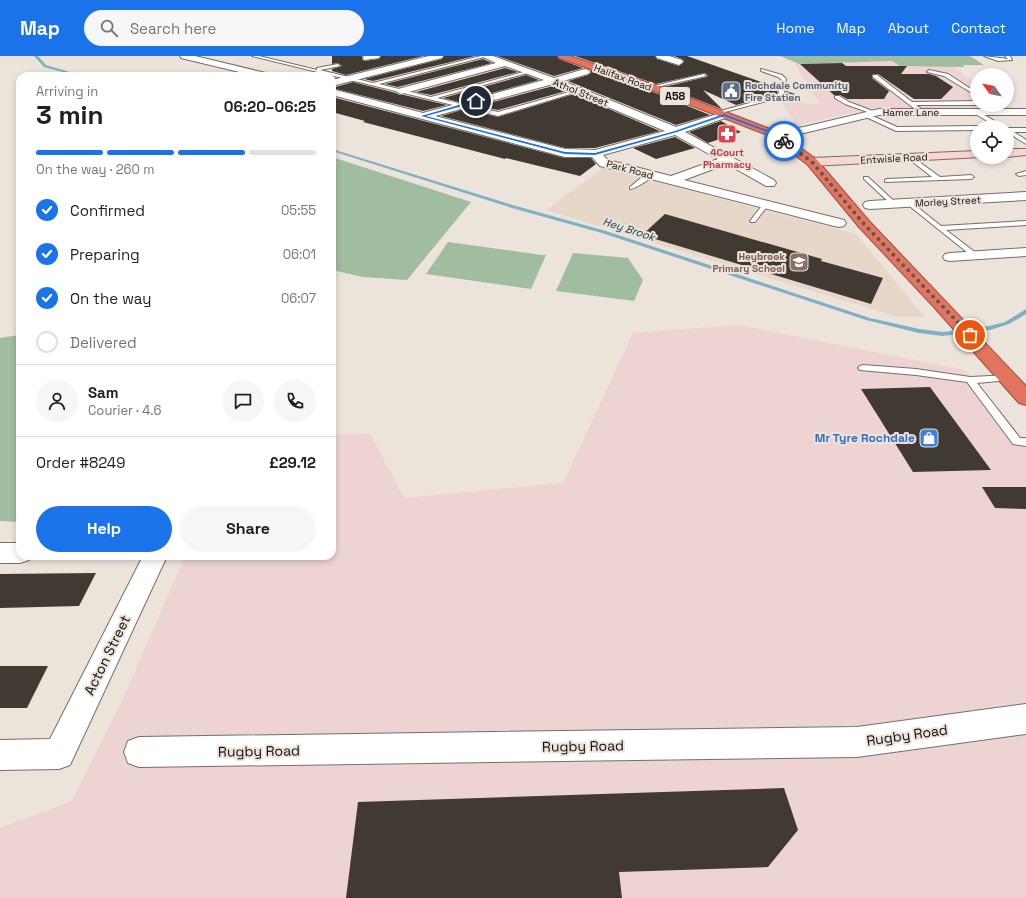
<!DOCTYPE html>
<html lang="en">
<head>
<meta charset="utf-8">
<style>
  :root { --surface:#fff; --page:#f6f6f6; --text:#202124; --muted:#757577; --line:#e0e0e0; --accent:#1a73e8 }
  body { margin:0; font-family:"Space Grotesk",sans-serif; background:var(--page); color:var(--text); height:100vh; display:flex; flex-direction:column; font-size:15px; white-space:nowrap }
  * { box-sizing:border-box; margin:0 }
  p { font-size:13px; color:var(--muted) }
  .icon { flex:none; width:22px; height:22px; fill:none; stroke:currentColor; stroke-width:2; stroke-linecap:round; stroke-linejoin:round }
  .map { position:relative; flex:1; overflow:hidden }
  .side { position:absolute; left:16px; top:16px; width:320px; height:488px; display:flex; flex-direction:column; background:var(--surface); border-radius:12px; box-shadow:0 2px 6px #0003 }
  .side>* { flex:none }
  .needle { width:26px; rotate:303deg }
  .buttons { position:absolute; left:970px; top:12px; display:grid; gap:8px }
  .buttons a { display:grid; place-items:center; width:44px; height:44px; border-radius:50%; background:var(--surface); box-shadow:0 2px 6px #0003; font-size:20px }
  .pin { position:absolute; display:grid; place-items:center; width:34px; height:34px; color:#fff; margin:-17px; border:2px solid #fff; border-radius:50%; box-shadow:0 1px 4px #0007 }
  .courier { position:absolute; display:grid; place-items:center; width:40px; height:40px; margin:-20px; border:3px solid #1a73e8; border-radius:50%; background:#fff; color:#222; box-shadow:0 1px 5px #0007 }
  .head em { font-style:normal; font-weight:700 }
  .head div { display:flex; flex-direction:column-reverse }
  .head { display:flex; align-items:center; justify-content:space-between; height:68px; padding:0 20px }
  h1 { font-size:26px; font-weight:700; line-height:30px }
  .bar { display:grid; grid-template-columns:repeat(4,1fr); gap:6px 4px; align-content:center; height:48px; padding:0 20px }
  .bar i { height:5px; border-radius:3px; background:var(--line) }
  .bar .current { background:var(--accent) }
  .bar p { grid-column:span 4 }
  .line { display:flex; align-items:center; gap:10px; padding:0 20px; border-top:1px solid var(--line) }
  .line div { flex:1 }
  .round { display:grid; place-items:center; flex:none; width:42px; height:42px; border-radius:21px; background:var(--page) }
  ol { padding:0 20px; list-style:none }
  li { display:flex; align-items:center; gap:12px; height:44px }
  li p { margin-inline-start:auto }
  li .icon { padding:4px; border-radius:50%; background:var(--accent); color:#fff; stroke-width:4 }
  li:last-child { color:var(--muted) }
  li i { width:22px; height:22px; border:2px solid var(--line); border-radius:50% }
  .primary-button { display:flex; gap:8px; margin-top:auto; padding:8px 20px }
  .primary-button a { flex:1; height:46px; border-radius:24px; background:var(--accent); color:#fff; font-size:16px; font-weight:700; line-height:46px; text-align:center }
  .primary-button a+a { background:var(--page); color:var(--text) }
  header { display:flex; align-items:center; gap:24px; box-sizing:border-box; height:56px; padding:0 20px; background:var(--accent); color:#fff }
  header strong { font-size:19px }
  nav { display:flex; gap:22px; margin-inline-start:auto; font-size:14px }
  .search { width:280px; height:36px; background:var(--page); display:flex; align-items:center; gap:10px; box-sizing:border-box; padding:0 14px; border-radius:22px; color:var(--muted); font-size:15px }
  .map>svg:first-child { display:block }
  .built { fill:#e6d7c8 }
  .industrial { fill:#eed3d3 }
  .green { fill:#a1bd9f }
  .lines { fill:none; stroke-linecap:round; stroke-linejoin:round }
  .stream { fill:#7eb1c3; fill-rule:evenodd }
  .building { fill:#413a33 }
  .lane-casing { stroke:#776e67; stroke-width:2 }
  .street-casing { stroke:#776e67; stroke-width:2 }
  .secondary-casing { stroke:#776e67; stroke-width:2 }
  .highway-casing { stroke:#995141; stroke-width:2 }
  .lane { fill:#fff; fill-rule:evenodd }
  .street { fill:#fff; fill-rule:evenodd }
  .secondary { fill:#f7d6cf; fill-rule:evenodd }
  .highway { fill:#e3755e; fill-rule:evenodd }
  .route { fill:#1a73e8 }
  .done { stroke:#5d5853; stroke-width:4; stroke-dasharray:0 7.2 }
  .labels { text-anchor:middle; stroke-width:4; stroke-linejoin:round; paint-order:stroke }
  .far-street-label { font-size:10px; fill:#100d0a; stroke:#ece3da }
  .far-service-label { font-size:10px; font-weight:bold; fill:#4e5e75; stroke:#ece3da; text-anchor:start }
  .far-health-label { font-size:10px; font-weight:bold; fill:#be3a42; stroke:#ece3da }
  .far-education-label { font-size:10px; font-weight:bold; fill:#785e54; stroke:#ece3da; text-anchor:end }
  .shield { fill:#ece3da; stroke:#524d48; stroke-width:1 }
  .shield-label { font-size:11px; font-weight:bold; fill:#100d0a }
  .far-water-label { font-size:11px; font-style:italic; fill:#093947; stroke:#ece3da }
  .shop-label { font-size:12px; font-weight:bold; fill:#366cbe; stroke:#ece3da; text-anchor:end }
  .near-street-label { font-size:14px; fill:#100d0a; stroke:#ece3da }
</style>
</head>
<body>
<header>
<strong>Map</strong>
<div class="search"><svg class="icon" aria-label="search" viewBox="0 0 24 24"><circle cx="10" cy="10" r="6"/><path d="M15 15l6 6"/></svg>Search here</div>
<nav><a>Home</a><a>Map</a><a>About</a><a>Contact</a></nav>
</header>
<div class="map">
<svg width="1026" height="842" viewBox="0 0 1026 842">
  <rect width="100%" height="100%" fill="#ece3da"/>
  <!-- built -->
  <path class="built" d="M 603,112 L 856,178 L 925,261 L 898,261 L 546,154 Z"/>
  <!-- industrial -->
  <path class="industrial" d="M 892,5 L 900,10 L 952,10 L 977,28 L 977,49 L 1007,49 L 1012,52 L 869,53 L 797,69 L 781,46 L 820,48 L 795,8 Z
    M 739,269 L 965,314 L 1026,387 L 1026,842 L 0,842 L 0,772 L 72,745 L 121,647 L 185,500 L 332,500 L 332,379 L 370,378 L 404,442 L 563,427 L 633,277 Z"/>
  <!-- green -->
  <path class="green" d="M 780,0 L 970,0 L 984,9 L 963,9 L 964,11 L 900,10 L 892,5 L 799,8 Z
    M 332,101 L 471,146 L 407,224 L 363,221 L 332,214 Z
    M 448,186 L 542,199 L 546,199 L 531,233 L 426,218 Z
    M 573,197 L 628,202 L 643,224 L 634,245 L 556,235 Z
    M 20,279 L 20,466 L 0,465 L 0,282 Z"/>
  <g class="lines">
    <!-- stream -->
    <path class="stream" d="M 34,0 L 38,0 L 46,9 L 83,20 L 77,20 L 44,11 Z
      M 332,93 L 516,150 L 606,175 L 870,262 L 919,273 L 943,276 L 989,270 L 1005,266 L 1026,253 L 1026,258 L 1009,268 L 990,274 L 943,280 L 919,277 L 866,264 L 602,177 L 512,152 L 332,95 Z"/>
  </g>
  <!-- building -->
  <path class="building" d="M 332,0 L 362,0 L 362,3 L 364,5 L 379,3 L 381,0 L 423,0 L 346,19 L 332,15 L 332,13 L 342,10 L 338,7 L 332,8 Z
    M 444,0 L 475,0 L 373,25 L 364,23 L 442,3 Z
    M 497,0 L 557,0 L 559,3 L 583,12 L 554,20 Z
    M 575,0 L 655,0 L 657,3 L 679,10 L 684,5 L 682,3 L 674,0 L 687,0 L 778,32 L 777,38 L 736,49 L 703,34 L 722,53 L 664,31 L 706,21 L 708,20 L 705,17 L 656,28 Z
    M 483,3 L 492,7 L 398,31 L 385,28 Z
    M 842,7 L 846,10 L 907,10 L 901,18 L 929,18 L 936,20 L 953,31 L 941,43 L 914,43 L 878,18 L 873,18 L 872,22 L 889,35 L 884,43 L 847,43 L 840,39 L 834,39 L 800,8 Z
    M 505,12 L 518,16 L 431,39 L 416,36 Z
    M 591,14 L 648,34 L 710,59 L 676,69 L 568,25 L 588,19 L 591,17 Z
    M 526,19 L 539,24 L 459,46 L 443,42 Z
    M 353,26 L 396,37 L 400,39 L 404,39 L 447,49 L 423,55 L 332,32 Z
    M 553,30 L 566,35 L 498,54 L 478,50 Z
    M 786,35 L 801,40 L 801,43 L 779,43 L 783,42 Z
    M 574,38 L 660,75 L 595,92 L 565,92 L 441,60 L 465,53 L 498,61 Z
    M 332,41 L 565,102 L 591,102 L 596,108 L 580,120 L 506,102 L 505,103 L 363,66 L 365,65 L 332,56 Z
    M 721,65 L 741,76 L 708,87 L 689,76 Z
    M 675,81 L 695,92 L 656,103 L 633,92 Z
    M 665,158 L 822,203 L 821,205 L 883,222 L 871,248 L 642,179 Z
    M 930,331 L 991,414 L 913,416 L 861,333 Z
    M 982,431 L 1026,431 L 1026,453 L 995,452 Z
    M 96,517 L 79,550 L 0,552 L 0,518 Z
    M 0,610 L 48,610 L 27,652 L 0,652 Z
    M 784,732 L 798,774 L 768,811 L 619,816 L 622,842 L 346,842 L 358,746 Z"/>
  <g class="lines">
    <!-- lane casing -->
    <g class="lane-casing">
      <path id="lane" d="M 252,0 L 259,0 L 317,14 L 317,12 L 338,8 L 340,10 L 320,14 L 373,27 L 481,0 L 488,0 L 379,28 L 431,41 L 531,14 L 531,16 L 437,42 L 498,56 L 576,34 L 580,35 L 498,60 Z
        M 984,0 L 1008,3 L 1005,0 L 1010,0 L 1012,4 L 998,5 Z
        M 761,13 L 782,19 L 786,23 L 784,36 L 782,41 L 717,58 L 717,56 L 778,39 L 782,24 L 778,21 L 761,15 Z
        M 929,14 L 948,18 L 977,37 L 977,40 L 944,20 L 927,16 Z
        M 704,18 L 706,20 L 652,32 L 650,31 Z
        M 873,19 L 877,19 L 912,46 L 977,45 L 977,49 L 916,49 L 920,52 L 915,53 L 873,21 Z
        M 835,40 L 839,40 L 849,46 L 878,57 L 873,58 L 845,48 L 835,42 Z
        M 990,49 L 997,49 L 1007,56 L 1002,57 Z
        M 976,54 L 1003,70 L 1004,71 L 997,71 L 974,57 L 973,56 Z
        M 864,58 L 868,58 L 897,71 L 977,70 L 979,71 L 977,71 L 977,74 L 896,75 L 864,60 Z
        M 1007,72 L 1026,72 L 1026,76 L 1014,76 L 1026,84 L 1026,88 L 1007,76 Z
        M 911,100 L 940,121 L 971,119 L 974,121 L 971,123 L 885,126 L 885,124 L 887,123 L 932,121 L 909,103 L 909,101 Z
        M 1026,115 L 1026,119 L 1019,120 L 1016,118 Z
        M 650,118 L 655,119 C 651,122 634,134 630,133 L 630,131 L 641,122 Z
        M 864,121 L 868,121 L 896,147 L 896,149 L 892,149 L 864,123 Z
        M 907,146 L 911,146 L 941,170 L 1026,165 L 1026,169 L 946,174 L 976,197 L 976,201 L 973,201 L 907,148 Z
        M 764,147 L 769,148 L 755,166 L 751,166 L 750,165 Z
        M 863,309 L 916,313 L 970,321 L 1012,319 L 1014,321 L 1012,323 L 1009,324 L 977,327 L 1020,382 L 1026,382 L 1026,390 L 1013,388 L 967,326 L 916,319 L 860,314 L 858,312 L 860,310 Z"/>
    </g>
    <!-- street casing -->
    <g class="street-casing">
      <path id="street" d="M 180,0 L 195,0 L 270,18 L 272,20 L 256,20 L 181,2 Z
        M 364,0 L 380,0 L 379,2 L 364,4 L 363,2 Z
        M 429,0 L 443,0 L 442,2 L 332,30 L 332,24 Z
        M 481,0 L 493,0 L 554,22 L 585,13 L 588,14 L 590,16 L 588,18 L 563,25 L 676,71 L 720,57 L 728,57 L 729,59 L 728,61 L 685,76 L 774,124 L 776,127 L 774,130 L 766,130 L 727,108 L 684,124 L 844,164 L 846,167 L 844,170 L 839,171 L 834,170 L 600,110 L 592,101 L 565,101 L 332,39 L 332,33 L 423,57 L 544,24 L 505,10 L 401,38 L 396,35 L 398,33 L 496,7 ZM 553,28 L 665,75 L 595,94 L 565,93 L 435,60 ZM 675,79 L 718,103 L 671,120 L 608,104 L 603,99 Z
        M 656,0 L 669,0 L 682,4 L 683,6 L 679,9 L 657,2 Z
        M 879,53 L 1026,53 L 1026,59 L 879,59 L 804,77 L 774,81 L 768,78 L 774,75 L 804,71 Z
        M 1026,136 L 1026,144 L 870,153 L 865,152 L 863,149 L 865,146 L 870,145 Z
        M 1026,192 L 1026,200 L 950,205 L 945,204 L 943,201 L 945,198 L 950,197 Z
        M 0,487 L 20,487 L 20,500 L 31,500 L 29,504 L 20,507 L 0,507 Z
        M 143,500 L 167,500 L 70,709 L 59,713 L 0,714 L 0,684 L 50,683 Z
        M 1026,648 L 1026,678 L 857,701 L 139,711 L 128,707 L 124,696 L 128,685 L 139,681 L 857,671 Z"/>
    </g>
    <!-- secondary casing -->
    <g class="secondary-casing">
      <path id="secondary" d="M 1007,93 L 1026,93 L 1026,99 L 1007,101 Z
        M 977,95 L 977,101 L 981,101 L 812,110 L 808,109 L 806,106 L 808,103 L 812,102 Z"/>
    </g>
    <!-- highway casing -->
    <g class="highway-casing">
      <path id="highway" d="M 558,0 L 570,0 L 655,29 L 778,76 L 816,103 L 869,165 L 1026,330 L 1026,349 L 1019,347 L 934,251 L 859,171 L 808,109 L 770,80 L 649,33 L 559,2 Z"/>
    </g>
    <!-- lane -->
    <use href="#lane" class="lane"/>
    <!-- street -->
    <use href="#street" class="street"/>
    <!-- secondary -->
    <use href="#secondary" class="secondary"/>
    <!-- highway -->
    <use href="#highway" class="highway"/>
  </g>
  <!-- route -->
  <path class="route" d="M 476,44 L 477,46 L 426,60 L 565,96 L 595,97 L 675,75 L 724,58 L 775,77 L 786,85 L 783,86 L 773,78 L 724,60 L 677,76 L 595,99 L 565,98 L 421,60 Z"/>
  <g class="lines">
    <!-- done -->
    <path class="done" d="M 784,85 L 812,106 L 864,168 L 970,279"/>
  </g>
  <!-- icons -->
  <defs>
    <g id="civic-square" transform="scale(1)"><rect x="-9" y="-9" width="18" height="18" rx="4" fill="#5c6f8a" stroke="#ece3da"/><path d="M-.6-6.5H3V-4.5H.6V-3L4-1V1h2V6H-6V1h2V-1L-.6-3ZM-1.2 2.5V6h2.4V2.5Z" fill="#fff"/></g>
    <g id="pharmacy-square" transform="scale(1)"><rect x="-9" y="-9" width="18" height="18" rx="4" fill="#e0444e" stroke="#ece3da"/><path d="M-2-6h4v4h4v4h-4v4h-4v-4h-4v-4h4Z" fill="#fff"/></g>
    <g id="school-square" transform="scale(1)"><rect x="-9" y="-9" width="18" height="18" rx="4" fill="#8d6e63" stroke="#ece3da"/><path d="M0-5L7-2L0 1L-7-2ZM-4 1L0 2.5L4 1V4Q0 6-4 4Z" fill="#fff"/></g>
    <g id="shop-square" transform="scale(1)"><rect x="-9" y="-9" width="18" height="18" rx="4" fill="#3f7fe0" stroke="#ece3da"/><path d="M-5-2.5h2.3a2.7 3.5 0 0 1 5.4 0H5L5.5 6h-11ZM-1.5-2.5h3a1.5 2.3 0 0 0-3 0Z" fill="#fff"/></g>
  </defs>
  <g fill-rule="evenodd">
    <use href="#civic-square" x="731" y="35"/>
    <use href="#pharmacy-square" x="727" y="78"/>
    <use href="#school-square" x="799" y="206"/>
    <use href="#shop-square" x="929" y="382"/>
  </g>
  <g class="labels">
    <!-- far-street labels -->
    <g class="far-street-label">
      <text transform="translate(623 21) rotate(20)" y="4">Halifax Road</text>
      <text transform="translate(581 36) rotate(22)" y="4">Athol Street</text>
      <text x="911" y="60">Hamer Lane</text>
      <text transform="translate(894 102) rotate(-3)" y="4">Entwisle Road</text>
      <text transform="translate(630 113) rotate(15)" y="4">Park Road</text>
      <text transform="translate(948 145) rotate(-3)" y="4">Morley Street</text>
    </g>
    <!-- far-service labels -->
    <g class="far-service-label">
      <text x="745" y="33">Rochdale Community<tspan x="745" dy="12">Fire Station</tspan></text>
    </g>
    <!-- far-health labels -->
    <g class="far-health-label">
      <text x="727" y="100">4Court<tspan x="727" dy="12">Pharmacy</tspan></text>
    </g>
    <!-- far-education labels -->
    <g class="far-education-label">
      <text x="785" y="204">Heybrook<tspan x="785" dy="12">Primary School</tspan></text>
    </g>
    <!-- shield labels -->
    <rect class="shield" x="660" y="31" width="30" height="18" rx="3"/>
    <g class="shield-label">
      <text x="675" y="44">A58</text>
    </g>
    <!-- far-water labels -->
    <g class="far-water-label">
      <text transform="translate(629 173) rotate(18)" y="4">Hey Brook</text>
    </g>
    <!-- shop labels -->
    <g class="shop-label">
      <text x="915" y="386">Mr Tyre Rochdale</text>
    </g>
    <!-- near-street labels -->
    <g class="near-street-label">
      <text transform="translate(107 599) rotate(-64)" y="5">Acton Street</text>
      <text transform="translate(907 679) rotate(-8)" y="5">Rugby Road</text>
      <text transform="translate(583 690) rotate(-1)" y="5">Rugby Road</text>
      <text transform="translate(259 695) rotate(-1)" y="5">Rugby Road</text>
    </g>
  </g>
</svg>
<div class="buttons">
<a><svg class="needle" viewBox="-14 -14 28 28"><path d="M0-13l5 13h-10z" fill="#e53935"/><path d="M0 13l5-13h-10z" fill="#757577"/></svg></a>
<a><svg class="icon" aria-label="locate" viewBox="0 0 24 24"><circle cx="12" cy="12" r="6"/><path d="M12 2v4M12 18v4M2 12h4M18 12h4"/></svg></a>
</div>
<div class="pin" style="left:970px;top:279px;background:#ea580c"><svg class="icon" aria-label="bag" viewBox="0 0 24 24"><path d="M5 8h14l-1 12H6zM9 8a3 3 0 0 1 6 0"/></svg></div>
<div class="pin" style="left:476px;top:45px;background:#1f2937"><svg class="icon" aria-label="home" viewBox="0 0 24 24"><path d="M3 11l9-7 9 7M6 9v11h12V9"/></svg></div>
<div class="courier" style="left:784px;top:85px"><svg class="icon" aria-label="bike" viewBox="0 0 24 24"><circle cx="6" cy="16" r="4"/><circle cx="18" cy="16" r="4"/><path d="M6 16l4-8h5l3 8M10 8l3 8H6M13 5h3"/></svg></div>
<section class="side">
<div class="head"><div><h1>3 min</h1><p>Arriving in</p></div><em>06:20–06:25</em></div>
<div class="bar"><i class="current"></i><i class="current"></i><i class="current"></i><i></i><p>On the way · 260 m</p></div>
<ol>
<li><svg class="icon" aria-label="check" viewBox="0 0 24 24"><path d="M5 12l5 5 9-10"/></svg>Confirmed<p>05:55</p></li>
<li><svg class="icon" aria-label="check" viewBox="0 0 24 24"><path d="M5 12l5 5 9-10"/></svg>Preparing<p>06:01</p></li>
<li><svg class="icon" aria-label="check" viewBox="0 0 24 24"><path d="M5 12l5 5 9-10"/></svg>On the way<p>06:07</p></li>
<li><i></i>Delivered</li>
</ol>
<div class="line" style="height:72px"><a class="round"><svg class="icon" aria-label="person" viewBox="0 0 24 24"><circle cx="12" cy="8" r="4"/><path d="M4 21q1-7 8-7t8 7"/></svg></a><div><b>Sam</b><p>Courier · 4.6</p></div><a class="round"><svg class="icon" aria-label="chat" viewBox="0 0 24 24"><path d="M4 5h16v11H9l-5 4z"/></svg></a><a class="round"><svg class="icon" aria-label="phone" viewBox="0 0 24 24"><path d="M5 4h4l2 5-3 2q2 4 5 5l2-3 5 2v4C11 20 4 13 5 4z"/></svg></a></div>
<div class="line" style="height:52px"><div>Order #8249</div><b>£29.12</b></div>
<div class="primary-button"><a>Help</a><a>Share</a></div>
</section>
</div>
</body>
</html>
